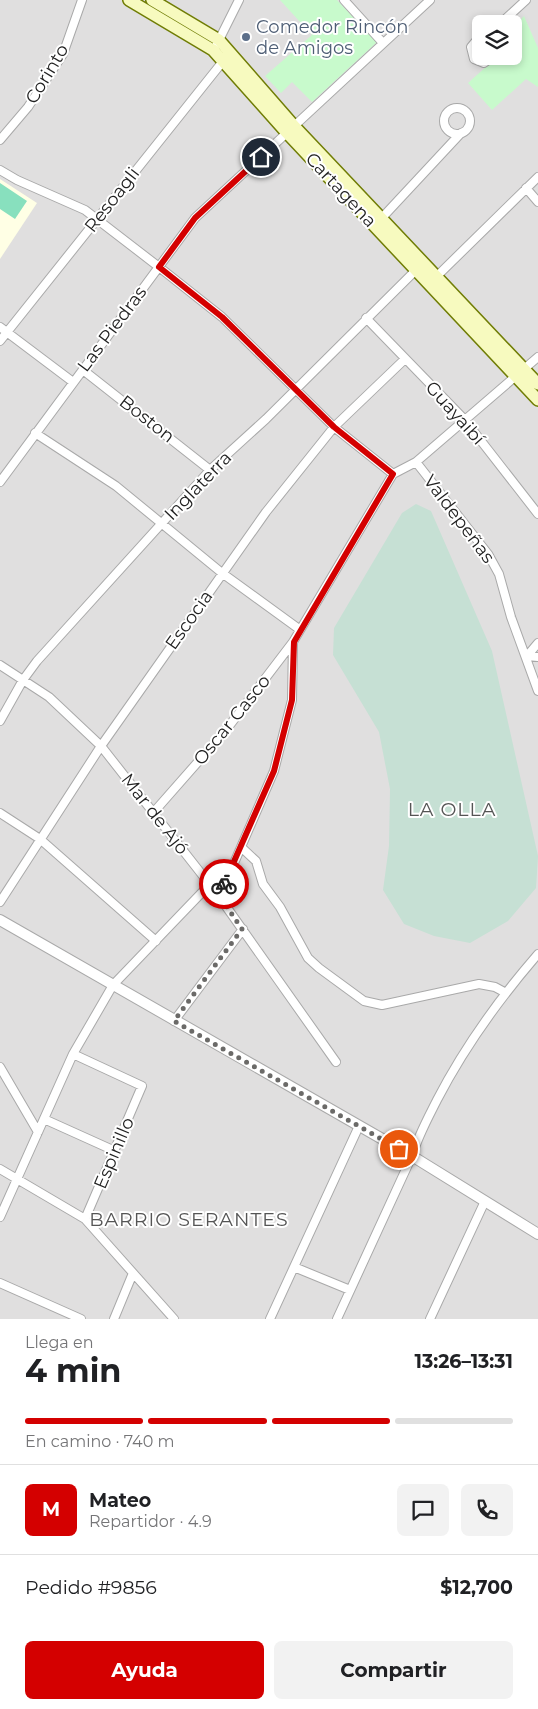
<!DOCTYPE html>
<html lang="es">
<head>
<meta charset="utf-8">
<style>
  :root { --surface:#fff; --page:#f2f2f2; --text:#202124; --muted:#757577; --line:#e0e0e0; --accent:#d40000 }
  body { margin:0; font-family:Montserrat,sans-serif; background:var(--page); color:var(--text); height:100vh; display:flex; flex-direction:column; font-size:19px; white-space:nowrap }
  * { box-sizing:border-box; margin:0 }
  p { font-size:16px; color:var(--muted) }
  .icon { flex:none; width:28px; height:28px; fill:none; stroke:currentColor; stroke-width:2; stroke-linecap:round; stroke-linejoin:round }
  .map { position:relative; height:1319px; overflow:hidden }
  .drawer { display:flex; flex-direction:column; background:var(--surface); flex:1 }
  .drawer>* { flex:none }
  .tools { position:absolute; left:472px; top:15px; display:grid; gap:10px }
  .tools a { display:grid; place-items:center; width:50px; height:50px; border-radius:8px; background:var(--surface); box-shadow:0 2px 8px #0003; font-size:25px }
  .pin { position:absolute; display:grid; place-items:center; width:42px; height:42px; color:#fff; margin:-21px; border:2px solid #fff; border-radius:50%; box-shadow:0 1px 5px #0007 }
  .courier { position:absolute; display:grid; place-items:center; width:50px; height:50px; margin:-25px; border:4px solid #d40000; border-radius:50%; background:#fff; color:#222; box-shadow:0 1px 6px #0007 }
  .headline em { font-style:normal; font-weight:700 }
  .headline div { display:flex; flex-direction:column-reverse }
  .headline { display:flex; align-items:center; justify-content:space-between; height:85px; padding:0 25px }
  h1 { font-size:32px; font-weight:700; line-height:38px }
  .bar { display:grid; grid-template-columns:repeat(4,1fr); gap:8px 5px; align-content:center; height:60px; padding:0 25px }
  .bar i { height:6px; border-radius:4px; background:var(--line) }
  .bar .current { background:var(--accent) }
  .bar p { grid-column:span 4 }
  .line { display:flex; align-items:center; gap:12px; padding:0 25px; border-top:1px solid var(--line) }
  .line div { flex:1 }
  .round { display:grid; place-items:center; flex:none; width:52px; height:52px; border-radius:8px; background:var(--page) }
  .primary-button { display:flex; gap:10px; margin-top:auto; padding:10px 25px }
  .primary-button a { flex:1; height:58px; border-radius:8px; background:var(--accent); color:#fff; font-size:20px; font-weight:700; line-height:58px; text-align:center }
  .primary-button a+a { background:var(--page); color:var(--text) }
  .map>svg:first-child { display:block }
  .residential { fill:#e0dfdf; fill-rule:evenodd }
  .education { fill:#ffffe5 }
  .wetland { fill:#c6e0d4 }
  .park { fill:#c8facc }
  .pitch { fill:#88e0be }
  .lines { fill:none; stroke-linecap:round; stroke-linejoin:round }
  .minor-casing { stroke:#a9a9a9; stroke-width:10 }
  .tertiary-casing { stroke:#a9a9a9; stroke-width:12 }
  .secondary-casing { stroke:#707d05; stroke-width:14 }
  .minor { stroke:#fff; stroke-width:8 }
  .tertiary { stroke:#fff; stroke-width:10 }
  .secondary { stroke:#f7fabf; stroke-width:11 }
  .done { stroke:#6b6a68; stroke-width:5; stroke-dasharray:0 9 }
  .route { stroke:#d40000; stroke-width:6 }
  .service-dot { fill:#5c6f8a; stroke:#fff; stroke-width:2 }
  .labels { text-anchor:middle; stroke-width:4; stroke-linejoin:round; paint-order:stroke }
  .service-label { font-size:18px; fill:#4e5e75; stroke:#fff; text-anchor:start }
  .street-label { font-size:18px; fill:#222; stroke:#fff }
  .neighbourhood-label { font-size:19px; letter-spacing:1px; fill:#555; stroke:#fff }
</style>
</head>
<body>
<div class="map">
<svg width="538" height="1319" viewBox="0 0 538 1319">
  <rect width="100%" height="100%" fill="#f2efe9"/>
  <!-- residential -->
  <path class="residential" d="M 0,0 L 538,0 L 538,1319 L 0,1319 ZM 481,24 L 514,24 L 514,56 L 481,56 Z"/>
  <!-- education -->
  <path class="education" d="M 0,179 L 37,203 L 0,259 Z"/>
  <!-- wetland -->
  <path class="wetland" d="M 416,504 L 431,511 L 492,651 L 538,856 L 536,888 L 508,921 L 470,943 L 434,936 L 404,924 L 383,890 L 389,846 L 390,789 L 379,732 L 333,655 L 334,628 L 402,513 Z"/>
  <!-- park -->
  <path class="park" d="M 280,0 L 337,0 L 377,42 L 312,102 L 292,82 L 281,93 L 265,76 L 312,35 Z
    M 524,16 L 538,48 L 538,87 L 526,79 L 492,110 L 468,83 L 498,56 L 514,56 L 514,26 Z"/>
  <!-- pitch -->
  <path class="pitch" d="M 0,183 L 27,201 L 15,219 L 0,209 Z"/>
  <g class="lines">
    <!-- minor casing -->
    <g class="minor-casing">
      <path id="minor" d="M 344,0 L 383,43
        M 500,24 L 526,0
        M 481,39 L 476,41 L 471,47 L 474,59 L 484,63 L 494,56
        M 217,44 L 239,0
        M444 121a13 13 0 1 1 26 0a13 13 0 1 1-26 0Z
        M 0,140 L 28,107 L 63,54 L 82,0
        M 0,170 L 17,180 L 85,210 L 159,267 L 222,317 L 334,427 L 393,474
        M 526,188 L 538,202
        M 379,221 L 461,133
        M 434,279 L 538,177
        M 366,318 L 464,419 L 538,514
        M 0,327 L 73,382
        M 0,341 L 224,60
        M 83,370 L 210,470
        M 35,433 L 116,486 L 222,573 L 299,629
        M 416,462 L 488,554 L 499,574 L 511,617 L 538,691
        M 0,482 L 195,218 L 430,0
        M 527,656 L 538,643
        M 527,656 L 538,657
        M 0,665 L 49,697 L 101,746 L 218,895 L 336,1062
        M 0,721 L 23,680 L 37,661 L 210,470 L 266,419 L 416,270
        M 0,813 L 40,839 L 156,941
        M 153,813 L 226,730 L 293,642 L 393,474 L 416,462 L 538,357
        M 241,847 L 256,861 L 263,884 L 280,907 L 308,958 L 319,968 L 364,1001 L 382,1005 L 479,984 L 495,987 L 506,993
        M 218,895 L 228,877 L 274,771 L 292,700 L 293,642
        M 0,902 L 101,746 L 266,512 L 334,427 L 405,359
        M 174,1021 L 243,929
        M 73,1054 L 142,1086 L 85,1219
        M 0,1067 L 38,1132
        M 44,1119 L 115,1151
        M 0,1169 L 85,1219 L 174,1319
        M 0,1217 L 73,1054 L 113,985 L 210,884
        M 294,1267 L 350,1290
        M 0,1283 L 81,1319
        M 114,1319 L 133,1273
        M 270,1319 L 359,1126
        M 337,1319 L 412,1156 C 418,1136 428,1118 437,1100 C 465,1046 499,999 538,954
        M 430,1319 L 485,1201"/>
    </g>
    <!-- tertiary casing -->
    <g class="tertiary-casing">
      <path id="tertiary" d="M 0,920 L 412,1156 L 538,1234"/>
    </g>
    <!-- secondary casing -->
    <g class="secondary-casing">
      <path id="secondary" d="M 129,0 L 213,50 L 287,133 L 538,400
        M 152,0 L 219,40 L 295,127 L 538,384"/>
    </g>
    <!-- minor -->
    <use href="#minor" class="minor"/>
    <!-- tertiary -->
    <use href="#tertiary" class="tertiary"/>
    <!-- secondary -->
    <use href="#secondary" class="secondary"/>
  </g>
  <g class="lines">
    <!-- done -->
    <path class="done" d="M 224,884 L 218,894 L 242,929 L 174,1021 L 399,1149"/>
    <!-- route -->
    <path class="route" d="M 224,884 L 274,771 L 292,700 L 294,642 L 393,474 L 334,427 L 222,317 L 159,267 L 195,218 L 261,157"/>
  </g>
  <!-- markers -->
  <circle class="service-dot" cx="246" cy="37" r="5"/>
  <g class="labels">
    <!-- service labels -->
    <g class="service-label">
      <text x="256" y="33">Comedor Rincón<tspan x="256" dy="21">de Amigos</tspan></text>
    </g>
    <!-- street labels -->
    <g class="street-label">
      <text transform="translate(47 74) rotate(-59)" y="6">Corinto</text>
      <text transform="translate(341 190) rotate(47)" y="6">Cartagena</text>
      <text transform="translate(112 200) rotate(-52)" y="6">Resoagli</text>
      <text transform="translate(112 329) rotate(-53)" y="6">Las Piedras</text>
      <text transform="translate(455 413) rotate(48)" y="6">Guayaibí</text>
      <text transform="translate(147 419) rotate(38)" y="6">Boston</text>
      <text transform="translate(198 486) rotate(-46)" y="6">Inglaterra</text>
      <text transform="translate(459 519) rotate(53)" y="6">Valdepeñas</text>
      <text transform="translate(189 620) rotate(-55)" y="6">Escocia</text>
      <text transform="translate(232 720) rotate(-51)" y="6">Oscar Casco</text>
      <text transform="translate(155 814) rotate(52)" y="6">Mar de Ajó</text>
      <text transform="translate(114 1153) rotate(-67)" y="6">Espinillo</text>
    </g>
    <!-- neighbourhood labels -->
    <g class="neighbourhood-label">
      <text x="452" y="816">LA OLLA</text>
      <text x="189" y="1226">BARRIO SERANTES</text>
    </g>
  </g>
</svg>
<div class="tools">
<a><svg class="icon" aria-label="layers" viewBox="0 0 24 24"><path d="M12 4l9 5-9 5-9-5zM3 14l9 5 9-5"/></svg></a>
</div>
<div class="pin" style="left:399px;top:1149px;background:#ea580c"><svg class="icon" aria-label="bag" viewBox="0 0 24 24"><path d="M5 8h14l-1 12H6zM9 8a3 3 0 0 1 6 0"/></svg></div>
<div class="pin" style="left:261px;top:157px;background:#1f2937"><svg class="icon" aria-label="home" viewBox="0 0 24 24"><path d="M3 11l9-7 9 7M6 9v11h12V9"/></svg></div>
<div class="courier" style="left:224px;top:884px"><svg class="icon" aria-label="bike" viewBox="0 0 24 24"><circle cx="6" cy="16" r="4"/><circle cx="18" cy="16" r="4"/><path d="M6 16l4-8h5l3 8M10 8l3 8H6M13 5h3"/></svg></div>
</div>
<section class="drawer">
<div class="headline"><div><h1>4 min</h1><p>Llega en</p></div><em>13:26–13:31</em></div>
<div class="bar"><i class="current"></i><i class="current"></i><i class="current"></i><i></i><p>En camino · 740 m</p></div>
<div class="line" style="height:90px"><b class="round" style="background:var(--accent);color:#fff">M</b><div><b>Mateo</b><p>Repartidor · 4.9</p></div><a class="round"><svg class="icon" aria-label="chat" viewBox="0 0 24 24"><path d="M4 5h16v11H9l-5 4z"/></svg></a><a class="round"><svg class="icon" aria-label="phone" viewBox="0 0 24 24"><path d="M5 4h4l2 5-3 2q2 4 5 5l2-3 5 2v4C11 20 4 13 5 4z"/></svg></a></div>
<div class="line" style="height:65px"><div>Pedido #9856</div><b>$12,700</b></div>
<div class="primary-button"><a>Ayuda</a><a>Compartir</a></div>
</section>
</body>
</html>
